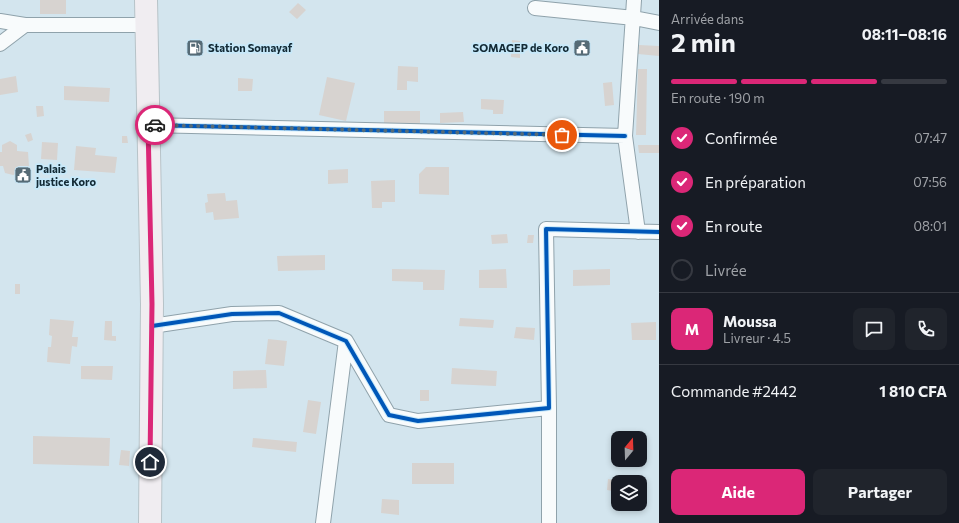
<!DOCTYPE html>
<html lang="fr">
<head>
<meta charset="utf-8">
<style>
  :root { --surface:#171b24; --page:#20242c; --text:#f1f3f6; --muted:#9ea1a6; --line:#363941; --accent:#db2777 }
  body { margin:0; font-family:Commissioner,sans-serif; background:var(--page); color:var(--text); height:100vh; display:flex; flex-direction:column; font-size:15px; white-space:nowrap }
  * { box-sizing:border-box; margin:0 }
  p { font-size:13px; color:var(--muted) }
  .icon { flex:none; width:22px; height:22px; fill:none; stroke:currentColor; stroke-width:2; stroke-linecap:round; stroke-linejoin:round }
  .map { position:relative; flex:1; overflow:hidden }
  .panel { display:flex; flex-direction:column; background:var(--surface); width:300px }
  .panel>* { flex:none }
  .needle { width:26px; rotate:19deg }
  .fabs { position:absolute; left:611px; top:431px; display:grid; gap:8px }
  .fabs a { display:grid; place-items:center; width:36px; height:36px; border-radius:8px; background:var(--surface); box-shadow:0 2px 6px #0003; font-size:20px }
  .pin { position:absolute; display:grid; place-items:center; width:34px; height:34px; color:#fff; margin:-17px; border:2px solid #fff; border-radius:50%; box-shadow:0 1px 4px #0007 }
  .courier { position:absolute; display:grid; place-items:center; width:40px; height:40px; margin:-20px; border:3px solid #db2777; border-radius:50%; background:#fff; color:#222; box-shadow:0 1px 5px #0007 }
  .headline em { font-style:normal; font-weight:700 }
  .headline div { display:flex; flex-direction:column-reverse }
  .headline { display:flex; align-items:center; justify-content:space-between; height:68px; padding:0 12px }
  h1 { font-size:26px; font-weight:700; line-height:30px }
  .bar { display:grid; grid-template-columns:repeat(4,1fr); gap:6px 4px; align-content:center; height:48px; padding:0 12px }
  .bar i { height:5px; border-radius:3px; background:var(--line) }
  .bar .on { background:var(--accent) }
  .bar p { grid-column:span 4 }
  .line { display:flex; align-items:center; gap:10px; padding:0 12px; border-top:1px solid var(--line) }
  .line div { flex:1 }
  .round { display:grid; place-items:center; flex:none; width:42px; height:42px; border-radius:8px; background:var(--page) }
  ol { padding:0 12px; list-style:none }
  li { display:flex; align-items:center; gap:12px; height:44px }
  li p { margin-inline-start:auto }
  li .icon { padding:4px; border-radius:50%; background:var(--accent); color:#fff; stroke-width:4 }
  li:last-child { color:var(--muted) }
  li i { width:22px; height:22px; border:2px solid var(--line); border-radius:50% }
  .action { display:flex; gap:8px; margin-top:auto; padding:8px 12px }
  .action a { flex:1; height:46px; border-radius:8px; background:var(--accent); color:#fff; font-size:16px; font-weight:700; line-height:46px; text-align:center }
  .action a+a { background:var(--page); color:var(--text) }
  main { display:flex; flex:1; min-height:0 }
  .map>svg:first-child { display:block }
  .building { fill:#d7d3d0 }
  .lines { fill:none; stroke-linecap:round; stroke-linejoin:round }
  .street-casing { stroke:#8fa2ab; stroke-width:16 }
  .primary-casing { stroke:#b7c3c8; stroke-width:24 }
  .street { stroke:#f8fbfc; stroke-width:14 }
  .primary { stroke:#f0edf1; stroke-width:22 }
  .cycleway-casing { stroke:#c7e9fa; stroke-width:6 }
  .cycleway { stroke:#0057b8; stroke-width:4 }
  .done { stroke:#566b76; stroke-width:4; stroke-dasharray:0 7.2 }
  .route { stroke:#db2777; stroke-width:5 }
  .labels { text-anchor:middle; stroke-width:3.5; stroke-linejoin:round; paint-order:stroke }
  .poi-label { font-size:11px; font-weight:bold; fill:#132a35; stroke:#c7e9fa; text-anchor:start }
</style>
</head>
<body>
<main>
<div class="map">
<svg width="659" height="523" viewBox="0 0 659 523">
  <rect width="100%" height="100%" fill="#d3e5ee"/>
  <!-- building -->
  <path class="building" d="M 40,0 L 66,0 L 66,14 L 40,14 Z
    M 298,3 L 306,10 L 297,19 L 289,12 Z
    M 512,40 L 520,41 L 520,58 L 511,57 Z
    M 639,45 L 659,46 L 659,56 L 638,54 Z
    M 398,66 L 418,67 L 418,82 L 407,81 L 407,90 L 397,90 Z
    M 638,69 L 647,69 L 646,135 L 636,135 Z
    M 16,76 L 18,92 L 0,95 L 0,79 Z
    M 327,77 L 355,83 L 346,121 L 319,115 Z
    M 238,78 L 253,79 L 252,91 L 238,91 Z
    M 612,82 L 614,105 L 605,106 L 603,83 Z
    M 64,86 L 110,88 L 109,102 L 64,100 Z
    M 481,99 L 504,100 L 503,114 L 493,114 L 493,110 L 481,109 Z
    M 36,106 L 43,106 L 44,116 L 37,117 Z
    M 384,111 L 420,111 L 420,126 L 384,126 Z
    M 463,112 L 464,122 L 440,123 L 440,113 Z
    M 31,133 L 33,140 L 28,142 L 25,135 Z
    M 122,136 L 127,136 L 128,143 L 122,143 Z
    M 10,141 L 17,145 L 17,151 L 28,152 L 29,166 L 18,166 L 16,174 L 13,175 L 5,173 L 3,166 L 0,166 L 0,152 L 2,152 L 2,145 Z
    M 42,142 L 58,143 L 57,160 L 41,159 Z
    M 638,145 L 659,145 L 659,153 L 639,153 Z
    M 76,146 L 96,148 L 95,155 L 117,157 L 115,173 L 74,170 Z
    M 426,167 L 449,167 L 449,195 L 419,194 L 419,174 Z
    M 348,169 L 348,183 L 328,184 L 328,170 Z
    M 395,180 L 395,202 L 382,202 L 382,208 L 372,208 L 371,181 Z
    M 225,193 L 226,201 L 237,200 L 239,218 L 214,220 L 213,212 L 206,213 L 205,203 L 208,202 L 207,194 Z
    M 507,234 L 508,243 L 492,244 L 491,235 Z
    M 528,235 L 534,235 L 533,243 L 527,243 Z
    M 325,255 L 325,270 L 278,271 L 277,256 Z
    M 392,269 L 445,270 L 444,290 L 423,290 L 423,282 L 392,281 Z
    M 506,269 L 507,288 L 479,288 L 479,270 Z
    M 610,269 L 610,285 L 573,286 L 573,270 Z
    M 15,284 L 20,284 L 20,294 L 15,294 Z
    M 460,318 L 494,320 L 493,328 L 459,326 Z
    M 50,319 L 74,321 L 72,337 L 78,337 L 77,347 L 72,346 L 70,364 L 47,362 L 48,347 L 51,347 L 52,336 L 49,335 Z
    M 105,321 L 112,321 L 112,336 L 116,336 L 116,341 L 104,340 Z
    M 656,322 L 656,340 L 632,340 L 631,323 Z
    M 516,327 L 535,328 L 534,340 L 514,338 Z
    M 268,339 L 287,341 L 284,366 L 265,364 Z
    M 81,366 L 113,366 L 112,380 L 81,379 Z
    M 452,368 L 497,371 L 496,386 L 451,384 Z
    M 266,370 L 267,388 L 233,389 L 233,371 Z
    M 420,390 L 429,390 L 429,401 L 420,401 Z
    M 308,400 L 321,402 L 316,434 L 303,432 Z
    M 33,436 L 110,438 L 109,466 L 33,464 Z
    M 253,438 L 297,442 L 296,452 L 252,447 Z
    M 121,450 L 130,451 L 129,466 L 119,465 Z
    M 412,463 L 454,463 L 454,484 L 412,484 Z
    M 608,479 L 624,481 L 618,482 L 618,492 L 607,490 Z
    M 382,499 L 399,500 L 399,515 L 381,513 Z"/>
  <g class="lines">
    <!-- street casing -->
    <g class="street-casing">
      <path id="street" d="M 634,0 L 625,136 L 638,232
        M 535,8 L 634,18 L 659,23
        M 0,21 L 25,25
        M 0,44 L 25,25 L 146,25
        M 148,125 L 625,136
        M 152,326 L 232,314 L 279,313 L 346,341 L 389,415 L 418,421 L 549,408 L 546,229 L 659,232
        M 549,408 L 549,523
        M 323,523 L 346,341"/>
    </g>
    <!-- primary casing -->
    <g class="primary-casing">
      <path id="primary" d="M 146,0 L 152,304 L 150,523"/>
    </g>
    <!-- street -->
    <use href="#street" class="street"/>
    <!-- primary -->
    <use href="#primary" class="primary"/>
    <!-- cycleway casing -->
    <g class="cycleway-casing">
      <path id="cycleway" d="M 148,125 L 625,136
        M 152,326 L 232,314 L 279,313 L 346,341 L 389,415 L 418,421 L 549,408 L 546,229 L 659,232"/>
    </g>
    <!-- cycleway -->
    <use href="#cycleway" class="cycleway"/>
  </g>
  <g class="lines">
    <!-- done -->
    <path class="done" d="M 155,125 L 562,135"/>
    <!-- route -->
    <path class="route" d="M 150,462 L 152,304 L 148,125 L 155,125"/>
  </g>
  <!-- icons -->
  <defs>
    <g id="fuel-square" transform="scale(0.9)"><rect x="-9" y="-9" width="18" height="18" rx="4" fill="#566b76" stroke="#c7e9fa"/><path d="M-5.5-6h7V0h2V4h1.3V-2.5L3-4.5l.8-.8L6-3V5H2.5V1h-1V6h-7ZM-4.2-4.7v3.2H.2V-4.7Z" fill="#fff"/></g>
    <g id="civic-square" transform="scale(0.9)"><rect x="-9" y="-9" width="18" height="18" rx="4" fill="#566b76" stroke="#c7e9fa"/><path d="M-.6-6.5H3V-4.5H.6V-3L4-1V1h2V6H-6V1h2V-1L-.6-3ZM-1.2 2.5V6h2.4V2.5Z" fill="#fff"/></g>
  </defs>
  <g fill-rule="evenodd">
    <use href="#fuel-square" x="195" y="48"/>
    <use href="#civic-square" x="582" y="48"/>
    <use href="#civic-square" x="23" y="175"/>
  </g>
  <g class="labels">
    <!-- poi labels -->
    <g class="poi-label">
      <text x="208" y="52">Station Somayaf</text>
      <text x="569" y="52" text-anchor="end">SOMAGEP de Koro</text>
      <text x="36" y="173">Palais<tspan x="36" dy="13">justice Koro</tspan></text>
    </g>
  </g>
</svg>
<div class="fabs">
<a><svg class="needle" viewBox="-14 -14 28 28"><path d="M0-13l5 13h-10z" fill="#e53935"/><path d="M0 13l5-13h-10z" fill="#9ea1a6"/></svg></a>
<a><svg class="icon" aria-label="layers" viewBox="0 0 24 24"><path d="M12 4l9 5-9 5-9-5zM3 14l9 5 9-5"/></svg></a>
</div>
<div class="pin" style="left:562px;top:135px;background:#ea580c"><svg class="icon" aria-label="bag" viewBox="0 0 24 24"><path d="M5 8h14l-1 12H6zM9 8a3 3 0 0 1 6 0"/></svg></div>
<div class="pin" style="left:150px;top:462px;background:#1f2937"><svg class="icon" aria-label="home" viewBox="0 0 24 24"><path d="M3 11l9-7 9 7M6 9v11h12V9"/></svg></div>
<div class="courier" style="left:155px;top:125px"><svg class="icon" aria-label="car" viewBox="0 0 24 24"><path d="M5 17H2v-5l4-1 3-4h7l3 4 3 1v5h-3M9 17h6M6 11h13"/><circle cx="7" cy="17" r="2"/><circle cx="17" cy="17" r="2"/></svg></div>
</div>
<section class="panel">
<div class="headline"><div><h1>2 min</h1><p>Arrivée dans</p></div><em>08:11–08:16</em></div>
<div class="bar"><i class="on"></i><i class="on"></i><i class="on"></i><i></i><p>En route · 190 m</p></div>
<ol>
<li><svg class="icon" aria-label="check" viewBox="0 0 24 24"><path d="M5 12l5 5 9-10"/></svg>Confirmée<p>07:47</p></li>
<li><svg class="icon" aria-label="check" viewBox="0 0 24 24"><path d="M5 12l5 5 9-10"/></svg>En préparation<p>07:56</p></li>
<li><svg class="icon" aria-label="check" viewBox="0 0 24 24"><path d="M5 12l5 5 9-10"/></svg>En route<p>08:01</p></li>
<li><i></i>Livrée</li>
</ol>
<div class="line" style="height:72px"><b class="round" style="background:var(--accent);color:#fff">M</b><div><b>Moussa</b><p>Livreur · 4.5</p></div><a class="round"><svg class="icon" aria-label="chat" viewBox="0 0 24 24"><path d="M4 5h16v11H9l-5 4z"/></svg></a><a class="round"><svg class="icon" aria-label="phone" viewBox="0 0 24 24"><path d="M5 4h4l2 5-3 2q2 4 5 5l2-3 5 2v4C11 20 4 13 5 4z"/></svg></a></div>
<div class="line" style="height:52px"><div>Commande #2442</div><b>1 810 CFA</b></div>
<div class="action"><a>Aide</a><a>Partager</a></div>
</section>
</main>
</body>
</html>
